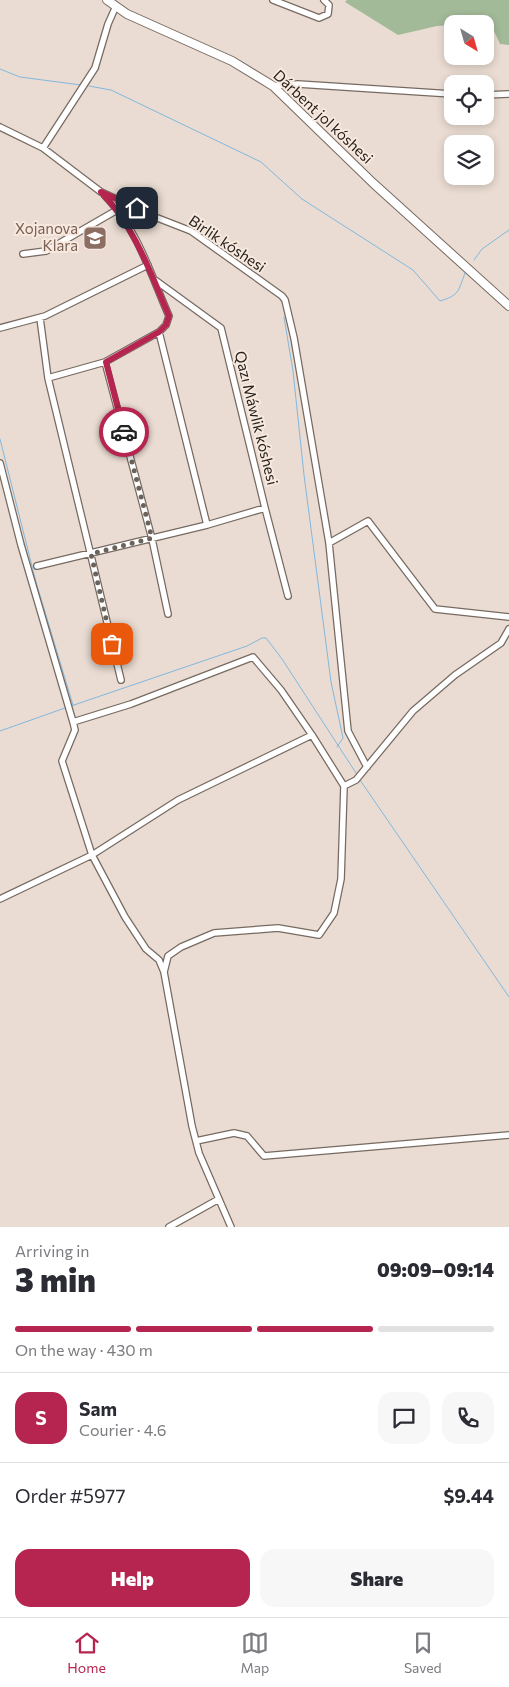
<!DOCTYPE html>
<html lang="en">
<head>
<meta charset="utf-8">
<style>
  :root { --surface:#fff; --page:#f7f7f7; --text:#2b2b33; --muted:#7c7c81; --line:#e1e1e2; --accent:#b5254f }
  body { margin:0; font-family:Commissioner,sans-serif; background:var(--page); color:var(--text); height:100vh; display:flex; flex-direction:column; font-size:19px; white-space:nowrap }
  * { box-sizing:border-box; margin:0 }
  p { font-size:16px; color:var(--muted) }
  .icon { flex:none; width:28px; height:28px; fill:none; stroke:currentColor; stroke-width:2; stroke-linecap:round; stroke-linejoin:round }
  .map { position:relative; height:1227px; overflow:hidden }
  .panel { display:flex; flex-direction:column; background:var(--surface); flex:1 }
  .panel>* { flex:none }
  .needle { width:32px; rotate:143deg }
  .controls { position:absolute; left:444px; top:15px; display:grid; gap:10px }
  .controls a { display:grid; place-items:center; width:50px; height:50px; border-radius:10px; background:var(--surface); box-shadow:0 2px 8px #0003; font-size:25px }
  .pin { position:absolute; display:grid; place-items:center; width:42px; height:42px; color:#fff; margin:-21px; border-radius:10px; box-shadow:0 2px 8px #0006 }
  .courier { position:absolute; display:grid; place-items:center; width:50px; height:50px; margin:-25px; border:4px solid #b5254f; border-radius:50%; background:#fff; color:#222; box-shadow:0 1px 6px #0007 }
  .head em { font-style:normal; font-weight:800 }
  .head div { display:flex; flex-direction:column-reverse }
  .head { display:flex; align-items:center; justify-content:space-between; height:85px; padding:0 15px }
  h1 { font-size:32px; font-weight:800; line-height:38px }
  .bar { display:grid; grid-template-columns:repeat(4,1fr); gap:8px 5px; align-content:center; height:60px; padding:0 15px }
  .bar i { height:6px; border-radius:4px; background:var(--line) }
  .bar .current { background:var(--accent) }
  .bar p { grid-column:span 4 }
  .line { display:flex; align-items:center; gap:12px; padding:0 15px; border-top:1px solid var(--line) }
  .line div { flex:1 }
  .round { display:grid; place-items:center; flex:none; width:52px; height:52px; border-radius:15px; background:var(--page) }
  .primary-button { display:flex; gap:10px; margin-top:auto; padding:10px 15px }
  .primary-button a { flex:1; height:58px; border-radius:15px; background:var(--accent); color:#fff; font-size:20px; font-weight:800; line-height:58px; text-align:center }
  .primary-button a+a { background:var(--page); color:var(--text) }
  .dock { display:flex; justify-content:space-around; align-items:center; height:70px; border-top:1px solid var(--line); background:var(--surface); font-size:14px; color:var(--muted) }
  .dock a { display:grid; justify-items:center; gap:2px }
  .dock .current { color:var(--accent) }
  .map>svg:first-child { display:block }
  .green { fill:#a2ba98 }
  .lines { fill:none; stroke-linecap:round; stroke-linejoin:round }
  .stream { stroke:#82b8dd; stroke-width:1 }
  .street-casing { stroke:#766a61; stroke-width:8 }
  .secondary-casing { stroke:#766a61; stroke-width:10 }
  .street { stroke:#fff; stroke-width:5.5 }
  .secondary { stroke:#fff; stroke-width:8 }
  .done { stroke:#6b625c; stroke-width:5; stroke-dasharray:0 9 }
  .route { stroke:#b5254f; stroke-width:6 }
  .labels { text-anchor:middle; stroke-width:4; stroke-linejoin:round; paint-order:stroke }
  .street-label { font-size:15px; fill:#26211d; stroke:#f8e9df }
  .education-label { font-size:15px; fill:#785e54; stroke:#f8e9df; text-anchor:end }
</style>
</head>
<body>
<div class="map">
<svg width="509" height="1227" viewBox="0 0 509 1227">
  <rect width="100%" height="100%" fill="#eadcd2"/>
  <!-- green -->
  <path class="green" d="M 347,0 L 509,0 L 509,45 L 500,44 L 494,31 L 485,29 L 485,24 L 452,24 L 452,25 L 437,26 L 398,35 L 345,2 Z"/>
  <g class="lines">
    <!-- stream -->
    <path class="stream" d="M 0,69 L 20,77 L 81,85
      M 89,86 L 111,90 L 261,162 L 302,199 L 413,270 L 440,301 C 460,295 458,291 465,273
      M 474,260 L 482,249 L 509,230
      M 284,317 L 293,371 L 304,475 L 331,682 L 343,738 L 337,747
      M 0,439 L 36,582 L 73,705
      M 71,706 L 247,646 L 262,638 L 266,638 L 282,659 L 356,773
      M 0,731 L 65,708
      M 360,780 L 509,997"/>
    <!-- street casing -->
    <g class="street-casing">
      <path id="street" d="M 273,0 L 319,18 L 328,14 L 329,5 L 324,0
        M 273,86 L 298,84 L 452,94
        M 485,95 L 509,94
        M 0,127 L 43,148 L 101,192 L 155,217 L 191,231 L 282,296 L 285,300 L 294,338 L 329,543 L 348,731 L 367,767
        M 43,148 L 95,68 L 108,24 L 116,6
        M 105,196 C 137,228 151,275 169,316 L 166,325 L 159,332 L 207,525
        M 23,254 L 46,251 L 117,210
        M 155,280 L 221,328 L 265,508 L 288,596
        M 40,318 L 48,378 L 121,680
        M 0,328 L 45,316 L 148,265
        M 105,362 L 152,539 L 168,614
        M 48,378 L 105,362 L 159,332
        M 0,463 L 21,545 L 73,722 L 75,730 L 62,761 L 92,855 L 125,917 L 146,949 L 159,960 L 164,972 L 192,1126 L 199,1153 L 231,1227
        M 329,543 L 368,521 L 435,609 L 509,617
        M 37,566 L 207,525 L 265,508
        M 73,722 L 131,704 L 253,657 L 281,690 L 312,735 L 344,786 L 341,879 L 334,913 L 319,935 L 278,928 L 214,933 L 181,947 L 168,956 L 164,972
        M 344,786 L 356,780 L 413,711 L 455,675 L 501,643 L 509,629
        M 0,899 L 92,855 L 178,800 L 312,735
        M 196,1141 L 234,1133 L 247,1136 L 264,1156 L 509,1135
        M 169,1227 L 219,1199"/>
    </g>
    <!-- secondary casing -->
    <g class="secondary-casing">
      <path id="secondary" d="M 107,0 L 127,14 L 232,61 L 273,86 L 373,183 L 509,306"/>
    </g>
    <!-- street -->
    <use href="#street" class="street"/>
    <!-- secondary -->
    <use href="#secondary" class="secondary"/>
  </g>
  <g class="lines">
    <!-- done -->
    <path class="done" d="M 112,644 L 91,554 L 152,538 L 124,432"/>
    <!-- route -->
    <path class="route" d="M 124,432 L 106,362 L 159,332 L 166,325 L 169,316 C 150,272 135,227 101,192 L 137,208"/>
  </g>
  <!-- icons -->
  <defs>
    <g id="school-square" transform="scale(1.25)"><rect x="-9" y="-9" width="18" height="18" rx="4" fill="#8d6e63" stroke="#f8e9df"/><path d="M0-5L7-2L0 1L-7-2ZM-4 1L0 2.5L4 1V4Q0 6-4 4Z" fill="#fff"/></g>
  </defs>
  <g fill-rule="evenodd">
    <use href="#school-square" x="95" y="238"/>
  </g>
  <g class="labels">
    <!-- street labels -->
    <g class="street-label">
      <text transform="translate(323 117) rotate(43)" y="5">Dárbent jol kóshesi</text>
      <text transform="translate(227 244) rotate(34)" y="5">Birlik kóshesi</text>
      <text transform="translate(256 418) rotate(76)" y="5">Qazı Máwlik kóshesi</text>
    </g>
    <!-- education labels -->
    <g class="education-label">
      <text x="78" y="234">Xojanova<tspan x="78" dy="17">Klara</tspan></text>
    </g>
  </g>
</svg>
<div class="controls">
<a><svg class="needle" viewBox="-14 -14 28 28"><path d="M0-13l5 13h-10z" fill="#e53935"/><path d="M0 13l5-13h-10z" fill="#7c7c81"/></svg></a>
<a><svg class="icon" aria-label="locate" viewBox="0 0 24 24"><circle cx="12" cy="12" r="6"/><path d="M12 2v4M12 18v4M2 12h4M18 12h4"/></svg></a>
<a><svg class="icon" aria-label="layers" viewBox="0 0 24 24"><path d="M12 4l9 5-9 5-9-5zM3 14l9 5 9-5"/></svg></a>
</div>
<div class="pin" style="left:112px;top:644px;background:#ea580c"><svg class="icon" aria-label="bag" viewBox="0 0 24 24"><path d="M5 8h14l-1 12H6zM9 8a3 3 0 0 1 6 0"/></svg></div>
<div class="pin" style="left:137px;top:208px;background:#1f2937"><svg class="icon" aria-label="home" viewBox="0 0 24 24"><path d="M3 11l9-7 9 7M6 9v11h12V9"/></svg></div>
<div class="courier" style="left:124px;top:432px"><svg class="icon" aria-label="car" viewBox="0 0 24 24"><path d="M5 17H2v-5l4-1 3-4h7l3 4 3 1v5h-3M9 17h6M6 11h13"/><circle cx="7" cy="17" r="2"/><circle cx="17" cy="17" r="2"/></svg></div>
</div>
<section class="panel">
<div class="head"><div><h1>3 min</h1><p>Arriving in</p></div><em>09:09–09:14</em></div>
<div class="bar"><i class="current"></i><i class="current"></i><i class="current"></i><i></i><p>On the way · 430 m</p></div>
<div class="line" style="height:90px"><b class="round" style="background:var(--accent);color:#fff">S</b><div><b>Sam</b><p>Courier · 4.6</p></div><a class="round"><svg class="icon" aria-label="chat" viewBox="0 0 24 24"><path d="M4 5h16v11H9l-5 4z"/></svg></a><a class="round"><svg class="icon" aria-label="phone" viewBox="0 0 24 24"><path d="M5 4h4l2 5-3 2q2 4 5 5l2-3 5 2v4C11 20 4 13 5 4z"/></svg></a></div>
<div class="line" style="height:65px"><div>Order #5977</div><b>$9.44</b></div>
<div class="primary-button"><a>Help</a><a>Share</a></div>
</section>
<nav class="dock">
<a class="current"><svg class="icon" aria-label="home" viewBox="0 0 24 24"><path d="M3 11l9-7 9 7M6 9v11h12V9"/></svg>Home</a>
<a><svg class="icon" aria-label="map" viewBox="0 0 24 24"><path d="M3 6l6-2 6 2 6-2v14l-6 2-6-2-6 2zM9 4v14M15 6v14"/></svg>Map</a>
<a><svg class="icon" aria-label="saved" viewBox="0 0 24 24"><path d="M7 4h10v16l-5-4-5 4z"/></svg>Saved</a>
</nav>
</body>
</html>
